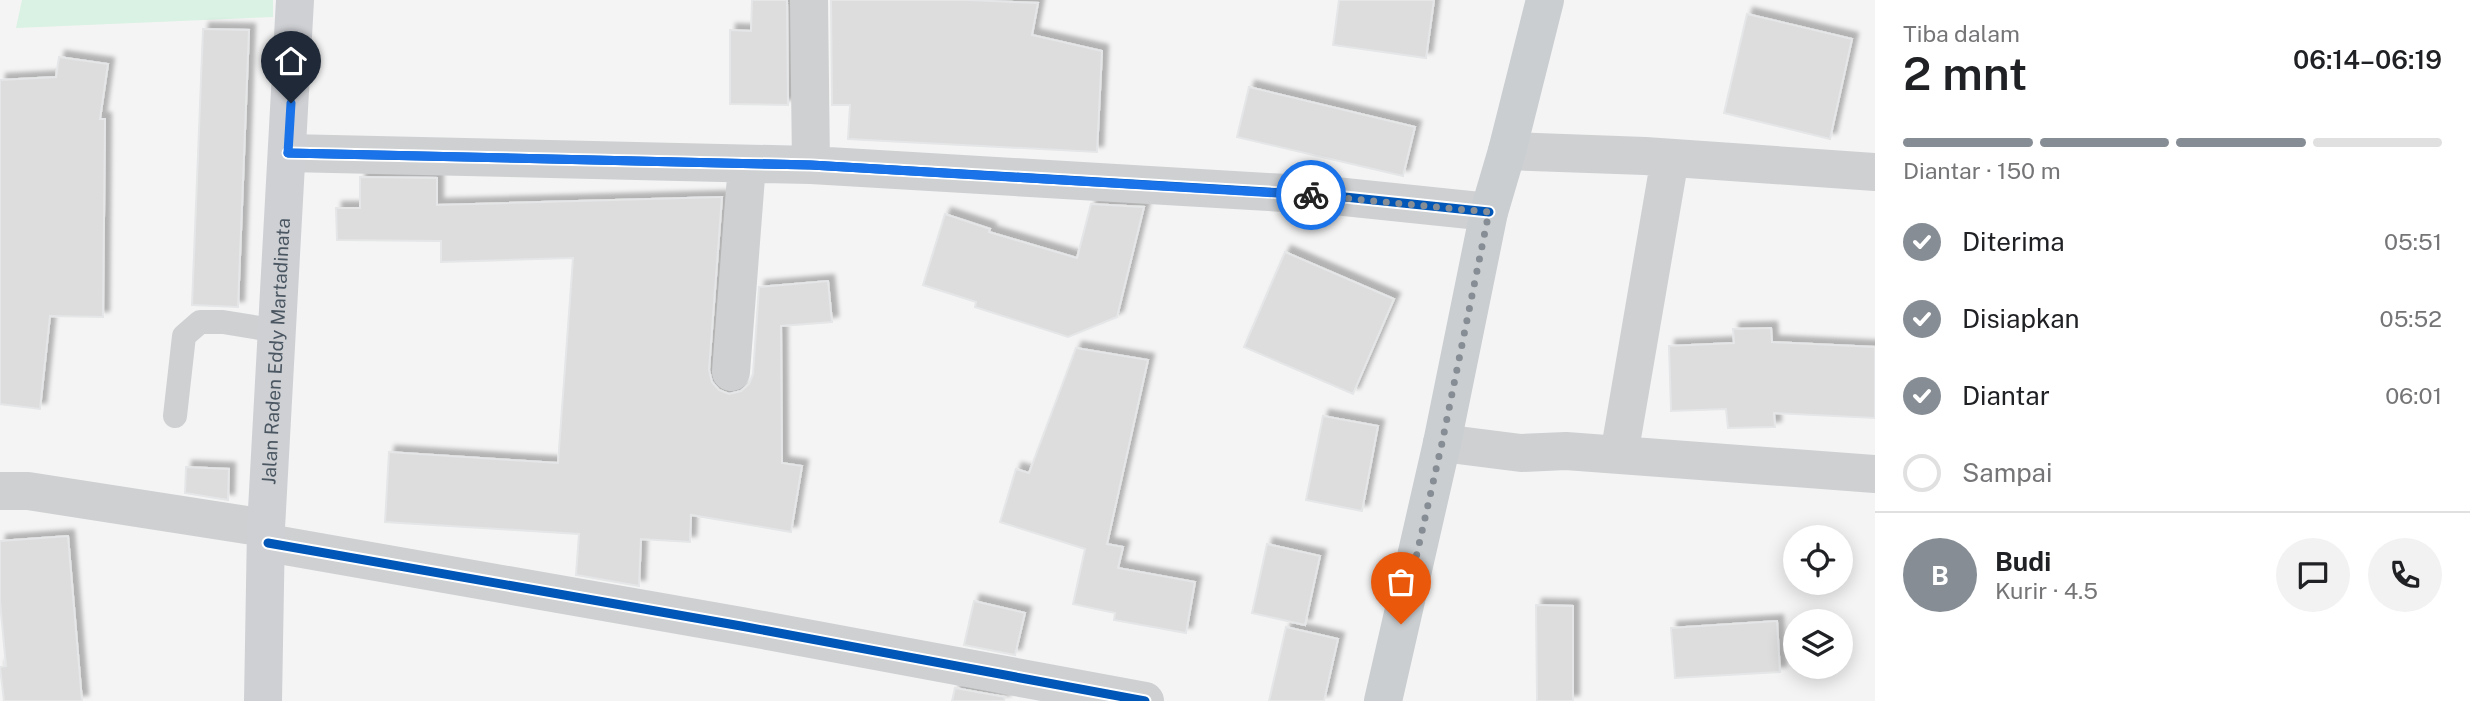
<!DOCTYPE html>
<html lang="id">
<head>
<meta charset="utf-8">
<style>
  :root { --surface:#fff; --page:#f2f2f2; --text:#202124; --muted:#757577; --line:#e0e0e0; --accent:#868d94 }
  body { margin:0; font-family:"Public Sans",sans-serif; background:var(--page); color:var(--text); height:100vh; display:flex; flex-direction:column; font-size:26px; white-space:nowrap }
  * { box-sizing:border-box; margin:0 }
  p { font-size:23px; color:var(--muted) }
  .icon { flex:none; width:38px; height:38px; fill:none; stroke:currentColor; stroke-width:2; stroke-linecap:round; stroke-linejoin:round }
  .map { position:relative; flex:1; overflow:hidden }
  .drawer { display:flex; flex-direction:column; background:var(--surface); width:595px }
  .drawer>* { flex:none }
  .controls { position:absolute; left:1783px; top:525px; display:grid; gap:14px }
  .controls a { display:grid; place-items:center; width:70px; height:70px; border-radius:50%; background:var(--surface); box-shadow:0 4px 18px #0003; font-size:35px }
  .pin { position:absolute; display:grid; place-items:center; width:60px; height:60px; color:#fff; margin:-72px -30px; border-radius:50% 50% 50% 0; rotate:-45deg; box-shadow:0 0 7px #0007 }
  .pin .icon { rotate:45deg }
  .courier { position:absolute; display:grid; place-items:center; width:70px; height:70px; margin:-35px; border:5px solid #1a73e8; border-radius:50%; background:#fff; color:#222; box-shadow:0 2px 9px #0007 }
  .head em { font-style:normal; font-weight:600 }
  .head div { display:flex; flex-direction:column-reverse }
  .head { display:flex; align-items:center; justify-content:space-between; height:119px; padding:0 28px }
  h1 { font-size:46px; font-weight:600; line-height:52px }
  .bar { display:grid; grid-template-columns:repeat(4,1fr); gap:10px 7px; align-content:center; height:84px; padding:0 28px }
  .bar i { height:9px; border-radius:5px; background:var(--line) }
  .bar .active { background:var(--accent) }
  .bar p { grid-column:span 4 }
  .line { display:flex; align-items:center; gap:18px; padding:0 28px; border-top:2px solid var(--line) }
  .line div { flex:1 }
  .round { display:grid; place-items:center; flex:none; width:74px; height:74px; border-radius:37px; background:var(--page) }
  ol { padding:0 28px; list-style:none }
  li { display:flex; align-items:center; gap:21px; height:77px }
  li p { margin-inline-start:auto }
  li .icon { padding:7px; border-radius:50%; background:var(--accent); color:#fff; stroke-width:4 }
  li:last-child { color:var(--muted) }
  li i { width:38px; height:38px; border:4px solid var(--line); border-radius:50% }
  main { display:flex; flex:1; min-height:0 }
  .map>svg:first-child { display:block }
  .green { fill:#d9f2e3 }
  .building { fill:#ddddde; stroke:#e5e6e7; stroke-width:2; filter:url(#shadow) }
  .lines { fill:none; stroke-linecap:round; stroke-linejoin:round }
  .service { stroke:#ced0d2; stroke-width:24 }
  .minor { stroke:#ced0d2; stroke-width:38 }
  .secondary { stroke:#ced0d4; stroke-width:38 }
  .primary { stroke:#caced1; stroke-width:38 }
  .cycleway-casing { stroke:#fff; stroke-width:13 }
  .cycleway { stroke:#0057b8; stroke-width:9 }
  .done { stroke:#868d94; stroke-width:7; stroke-dasharray:0 12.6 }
  .route { stroke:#1a73e8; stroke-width:9 }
  .labels { text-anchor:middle; stroke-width:5; stroke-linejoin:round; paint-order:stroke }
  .street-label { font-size:19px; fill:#4a5661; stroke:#fff }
</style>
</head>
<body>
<main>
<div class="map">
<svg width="1875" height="701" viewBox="0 0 1875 701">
  <defs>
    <filter id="shadow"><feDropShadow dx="6" dy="-6" stdDeviation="2" flood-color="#0004"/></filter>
  </defs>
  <rect width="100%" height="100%" fill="#f4f4f4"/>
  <!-- green -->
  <path class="green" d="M 22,0 L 273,0 L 273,17 L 16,28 Z"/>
  <!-- building -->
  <path class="building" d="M 752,0 L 787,0 L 788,105 L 730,104 L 730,30 L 751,31 Z
    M 831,0 L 970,0 L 1038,3 L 1032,35 L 1102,51 L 1097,152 L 848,139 L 850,105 L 832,105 Z
    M 1339,0 L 1434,0 L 1426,58 L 1333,45 Z
    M 1747,14 L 1852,39 L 1830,139 L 1724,113 Z
    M 203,29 L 249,30 L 238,307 L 192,305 Z
    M 59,57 L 108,64 L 100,119 L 105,119 L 103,317 L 50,316 L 40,409 L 0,404 L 0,80 L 56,77 Z
    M 1249,87 L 1415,127 L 1403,176 L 1237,137 Z
    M 360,177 L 437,178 L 437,205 L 722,197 L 709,370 L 712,382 L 719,390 L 729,394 L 741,391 L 749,384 L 753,374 L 759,287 L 828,281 L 832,322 L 781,326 L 782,463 L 802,466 L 791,532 L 691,515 L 690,542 L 641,539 L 639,586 L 576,575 L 579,534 L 385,522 L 389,452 L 558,463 L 573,258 L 441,262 L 441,241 L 337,240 L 336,208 L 360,208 Z
    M 1091,204 L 1144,207 L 1117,317 L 1068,337 L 975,307 L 976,302 L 923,285 L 945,214 L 990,229 L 989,232 L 1077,258 Z
    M 1285,252 L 1394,299 L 1353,394 L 1244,347 Z
    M 1771,328 L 1772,342 L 1875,347 L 1875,418 L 1774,413 L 1775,427 L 1728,428 L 1726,409 L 1671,411 L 1669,346 L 1734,343 L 1733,329 Z
    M 1076,348 L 1148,360 L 1107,544 L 1123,547 L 1118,568 L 1195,582 L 1186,633 L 1114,620 L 1115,613 L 1073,604 L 1085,549 L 1000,522 L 1016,469 L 1029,473 Z
    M 1323,416 L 1378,426 L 1362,511 L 1306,500 Z
    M 186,467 L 229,469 L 228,500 L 185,493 Z
    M 68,536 L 82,701 L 4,701 L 0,667 L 6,666 L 0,602 L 0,541 Z
    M 1267,544 L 1320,556 L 1305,625 L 1252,613 Z
    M 974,601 L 1025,613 L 1015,655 L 964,645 Z
    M 1536,605 L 1573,606 L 1573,701 L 1537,701 Z
    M 1777,621 L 1780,672 L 1675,678 L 1671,628 Z
    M 1286,627 L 1338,639 L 1324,701 L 1269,701 Z
    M 955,688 L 1005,697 L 1004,701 L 952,701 Z"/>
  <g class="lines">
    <!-- service -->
    <path class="service" d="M 175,416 L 184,336 L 200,322 L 223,322 L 278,331"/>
    <!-- minor -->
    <path class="minor" d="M 809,0 L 811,165
      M 1507,151 L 1645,156 L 1875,172
      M 288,153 L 811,165 L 1335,196 L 1489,212
      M 731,372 L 747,164
      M 1442,443 L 1521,453 L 1566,451 L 1875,474
      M 1619,455 L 1670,158
      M 0,491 L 28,491 L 266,528
      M 268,543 L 741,626 L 1145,701"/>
    <!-- secondary -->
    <path class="secondary" id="s1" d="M 263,701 L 266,528 L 295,0"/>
    <!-- primary -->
    <path class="primary" d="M 1383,701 L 1442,443 L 1489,212 L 1507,151 L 1545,0"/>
    <!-- cycleway casing -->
    <g class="cycleway-casing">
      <path id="cycleway" d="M 288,153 L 811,165 L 1335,196 L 1489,212
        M 268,543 L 741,626 L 1145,701"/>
    </g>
    <!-- cycleway -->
    <use href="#cycleway" class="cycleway"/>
  </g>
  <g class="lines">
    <!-- done -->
    <path class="done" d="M 1311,195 L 1489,212 L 1442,443 L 1401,624"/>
    <!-- route -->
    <path class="route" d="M 291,103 L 288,153 L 811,165 L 1311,195"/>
  </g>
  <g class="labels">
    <!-- street labels -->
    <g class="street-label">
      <text dy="7" stroke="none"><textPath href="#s1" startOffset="350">Jalan Raden Eddy Martadinata</textPath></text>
    </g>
  </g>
</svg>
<div class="controls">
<a><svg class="icon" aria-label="locate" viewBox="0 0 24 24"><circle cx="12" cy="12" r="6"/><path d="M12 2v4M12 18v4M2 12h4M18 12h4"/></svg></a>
<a><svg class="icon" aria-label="layers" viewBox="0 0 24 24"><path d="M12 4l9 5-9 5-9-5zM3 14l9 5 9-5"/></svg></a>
</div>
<div class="pin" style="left:1401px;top:624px;background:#ea580c"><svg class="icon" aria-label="bag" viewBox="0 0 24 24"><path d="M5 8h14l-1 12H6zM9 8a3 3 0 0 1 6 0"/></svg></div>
<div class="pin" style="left:291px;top:103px;background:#1f2937"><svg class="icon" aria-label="home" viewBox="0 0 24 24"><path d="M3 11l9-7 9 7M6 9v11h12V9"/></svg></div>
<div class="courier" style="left:1311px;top:195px"><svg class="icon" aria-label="bike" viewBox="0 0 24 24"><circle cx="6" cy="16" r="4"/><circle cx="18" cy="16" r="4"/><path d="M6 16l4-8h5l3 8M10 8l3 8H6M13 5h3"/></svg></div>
</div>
<section class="drawer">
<div class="head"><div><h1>2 mnt</h1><p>Tiba dalam</p></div><em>06:14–06:19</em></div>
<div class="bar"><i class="active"></i><i class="active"></i><i class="active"></i><i></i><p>Diantar · 150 m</p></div>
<ol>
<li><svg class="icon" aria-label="check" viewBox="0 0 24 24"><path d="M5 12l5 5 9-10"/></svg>Diterima<p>05:51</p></li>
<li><svg class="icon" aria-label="check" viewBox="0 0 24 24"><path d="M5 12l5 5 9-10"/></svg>Disiapkan<p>05:52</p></li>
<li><svg class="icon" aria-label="check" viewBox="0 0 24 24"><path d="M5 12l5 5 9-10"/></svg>Diantar<p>06:01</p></li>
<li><i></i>Sampai</li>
</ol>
<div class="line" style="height:126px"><b class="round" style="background:var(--accent);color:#fff">B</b><div><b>Budi</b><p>Kurir · 4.5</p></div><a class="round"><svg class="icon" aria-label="chat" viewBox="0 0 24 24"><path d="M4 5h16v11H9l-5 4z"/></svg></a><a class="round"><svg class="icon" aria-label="phone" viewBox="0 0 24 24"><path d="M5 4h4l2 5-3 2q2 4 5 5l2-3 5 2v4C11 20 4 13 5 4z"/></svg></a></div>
</section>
</main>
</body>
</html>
